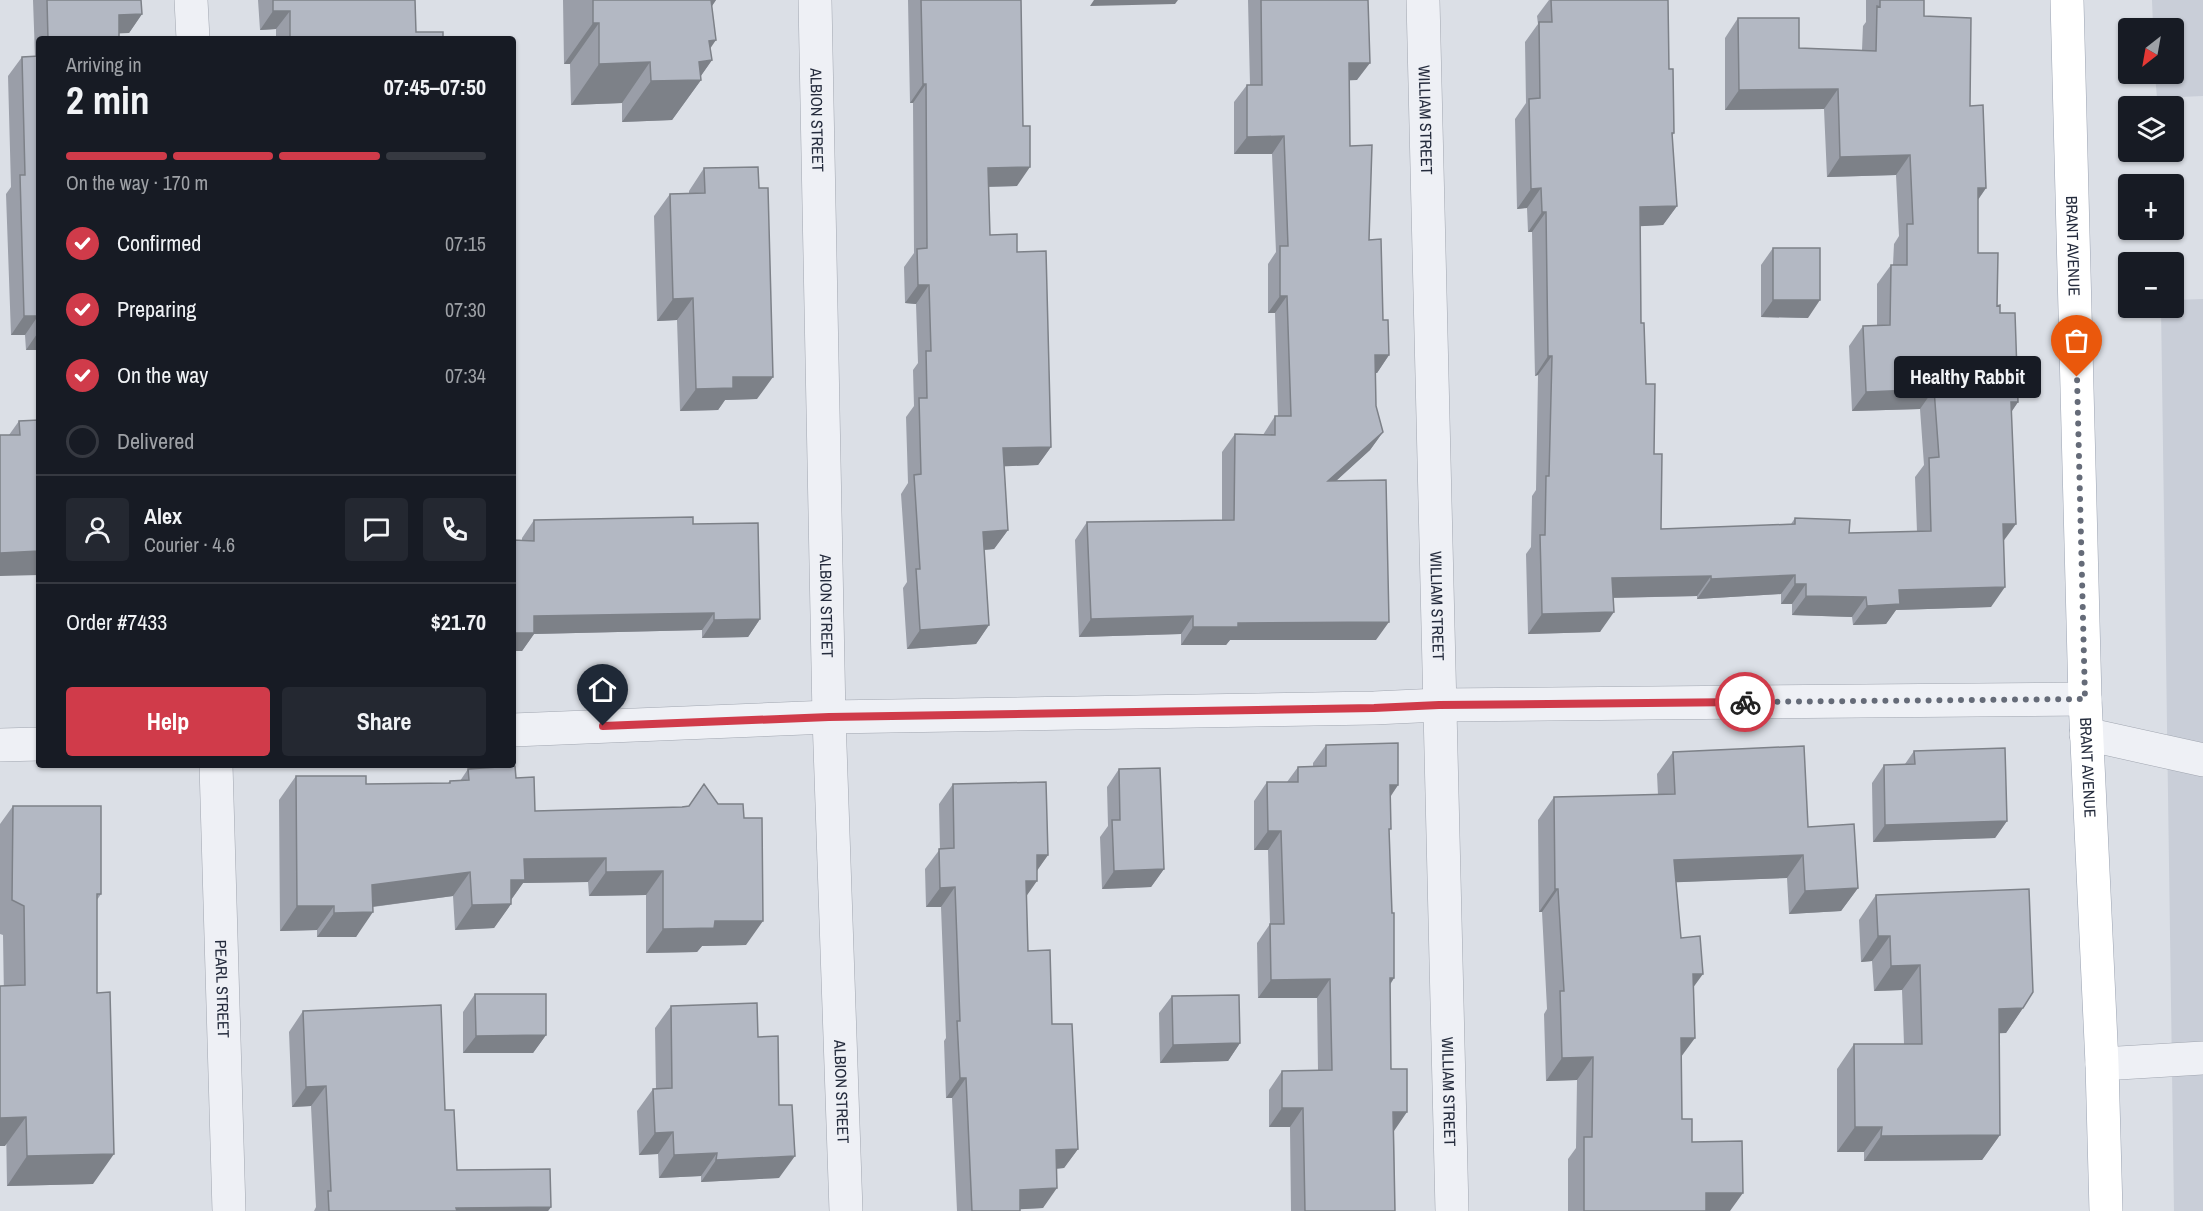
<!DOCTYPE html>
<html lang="en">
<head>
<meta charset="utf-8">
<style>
  :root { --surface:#171b24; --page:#242831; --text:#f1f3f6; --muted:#9ea1a6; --line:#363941; --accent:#d03b4a }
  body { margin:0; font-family:"Archivo Narrow",sans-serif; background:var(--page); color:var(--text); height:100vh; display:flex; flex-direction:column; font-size:22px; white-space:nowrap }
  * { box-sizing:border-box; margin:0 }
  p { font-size:20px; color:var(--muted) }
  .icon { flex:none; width:33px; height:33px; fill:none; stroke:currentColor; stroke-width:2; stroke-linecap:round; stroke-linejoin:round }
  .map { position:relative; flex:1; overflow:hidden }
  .side { position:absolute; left:36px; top:36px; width:480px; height:732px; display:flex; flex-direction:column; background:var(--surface); border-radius:6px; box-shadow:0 2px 4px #0004 }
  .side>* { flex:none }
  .needle { width:39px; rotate:211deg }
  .tools { position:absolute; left:2118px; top:18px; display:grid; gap:12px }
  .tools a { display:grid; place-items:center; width:66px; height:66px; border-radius:6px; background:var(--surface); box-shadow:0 2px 4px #0004; font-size:30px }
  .pin { position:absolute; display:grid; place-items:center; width:51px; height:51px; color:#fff; margin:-62px -26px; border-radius:50% 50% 50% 0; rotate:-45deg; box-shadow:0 0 6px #0007 }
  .pin .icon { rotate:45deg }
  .courier { position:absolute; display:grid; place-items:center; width:60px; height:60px; margin:-30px; border:4px solid #d03b4a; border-radius:50%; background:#fff; color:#222; box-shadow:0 2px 8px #0007 }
  .bubble { position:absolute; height:42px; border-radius:6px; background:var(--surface); box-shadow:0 2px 4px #0004; font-size:20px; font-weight:700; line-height:42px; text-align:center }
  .headline em { font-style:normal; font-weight:700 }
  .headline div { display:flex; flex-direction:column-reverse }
  .headline { display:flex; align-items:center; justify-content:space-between; height:102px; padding:0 30px }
  h1 { font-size:39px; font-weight:700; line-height:45px }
  .bar { display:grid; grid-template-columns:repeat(4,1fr); gap:9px 6px; align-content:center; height:72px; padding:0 30px }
  .bar i { height:8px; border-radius:4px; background:var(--line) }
  .bar .current { background:var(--accent) }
  .bar p { grid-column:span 4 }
  .line { display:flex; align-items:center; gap:15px; padding:0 30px; border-top:2px solid var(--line) }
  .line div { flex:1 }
  .round { display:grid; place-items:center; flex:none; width:63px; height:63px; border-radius:6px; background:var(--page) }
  ol { padding:0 30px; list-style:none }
  li { display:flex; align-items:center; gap:18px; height:66px }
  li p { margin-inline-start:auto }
  li .icon { padding:6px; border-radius:50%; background:var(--accent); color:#fff; stroke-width:4 }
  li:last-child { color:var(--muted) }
  li i { width:33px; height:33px; border:3px solid var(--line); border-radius:50% }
  .button { display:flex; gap:12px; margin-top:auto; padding:12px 30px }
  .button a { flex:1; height:69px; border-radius:6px; background:var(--accent); color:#fff; font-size:24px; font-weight:700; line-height:69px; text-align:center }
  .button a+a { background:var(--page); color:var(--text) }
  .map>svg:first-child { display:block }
  .built { fill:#c9ced8 }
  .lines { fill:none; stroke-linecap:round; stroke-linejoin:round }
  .minor-casing { stroke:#a1a6b0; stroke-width:34 }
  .major-casing { stroke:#9ba3b2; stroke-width:34 }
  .minor { stroke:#eef0f5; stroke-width:33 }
  .major { stroke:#fff; stroke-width:33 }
  .wall { fill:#9a9ea8 }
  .shaded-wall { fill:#7d8188 }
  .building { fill:#b3b8c3; stroke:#7d8188; stroke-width:1.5 }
  .done { stroke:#656b78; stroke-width:6; stroke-dasharray:0 10.8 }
  .route { stroke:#d03b4a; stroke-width:8 }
  .labels { text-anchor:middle; stroke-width:5; stroke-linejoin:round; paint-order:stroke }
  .street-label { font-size:16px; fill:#252c3d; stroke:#ebeef4 }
</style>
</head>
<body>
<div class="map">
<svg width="2203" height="1211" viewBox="0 0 2203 1211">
  <rect width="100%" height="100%" fill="#dbdfe6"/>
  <!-- built -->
  <path class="built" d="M 2152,0 L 2203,0 L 2203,96 L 2157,98 L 2155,74 L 2174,74 L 2174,28 L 2153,28 Z
    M 2203,299 L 2203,1211 L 2174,1211 L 2161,308 L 2174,308 L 2174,300 Z"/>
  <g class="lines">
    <!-- minor casing -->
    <g class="minor-casing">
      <g id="minor">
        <path d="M 191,0 L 193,39"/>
        <path id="s1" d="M 815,0 L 829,717 L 846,1211"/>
        <path id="s2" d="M 1423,0 L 1452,1211"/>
        <path d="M 513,730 L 829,717 L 1374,708 L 1439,705 L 2085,699"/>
        <path d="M 2086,734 L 2203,760"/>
        <path d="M 0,745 L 39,744"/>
        <path id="s3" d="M 216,765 L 229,1211"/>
        <path d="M 2102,1064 L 2203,1058"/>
      </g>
    </g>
    <!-- major casing -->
    <g class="major-casing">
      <g id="major">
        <path id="s4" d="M 2067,0 L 2085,699 L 2102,1064 L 2106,1211"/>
      </g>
    </g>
    <!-- minor -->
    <use href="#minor" class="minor"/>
    <!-- major -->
    <use href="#major" class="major"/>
  </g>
  <!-- wall -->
  <path class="wall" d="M 33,0 L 141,0 L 142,14 L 129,33 L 119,33 L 119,39 L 39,39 L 39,350 L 26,350 L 25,335 L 11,335 L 6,194 L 11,187 L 8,76 L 22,57 L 35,56 Z
    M 258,0 L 415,0 L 416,32 L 443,39 L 276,39 L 276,29 L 260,30 Z
    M 563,0 L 716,0 L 712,6 L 710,49 L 712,60 L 700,77 L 701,80 L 672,120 L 622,122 L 622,103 L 571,105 L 570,64 L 564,64 Z
    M 908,0 L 1021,0 L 1017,186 L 989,187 L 990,235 L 1017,252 L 1051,447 L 1038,465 L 1004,466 L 1008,530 L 994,549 L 984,550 L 989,625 L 976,644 L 907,649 L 903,588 L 907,582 L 901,494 L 908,483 L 906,417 L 914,406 L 913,370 L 918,363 L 916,304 L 905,303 L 904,267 L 914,253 L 913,103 L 910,103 Z
    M 1248,0 L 1368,0 L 1357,80 L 1349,80 L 1350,146 L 1369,240 L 1389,355 L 1377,373 L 1375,373 L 1376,406 L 1383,432 L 1370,450 L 1336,481 L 1376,640 L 1230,640 L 1226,645 L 1181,645 L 1181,634 L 1079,637 L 1075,540 L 1087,522 L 1222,520 L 1222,452 L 1235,434 L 1263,435 L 1275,416 L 1278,416 L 1275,313 L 1268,313 L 1268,264 L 1276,252 L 1272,154 L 1234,154 L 1234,102 L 1247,85 L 1250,85 Z
    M 1549,0 L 1668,0 L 1669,69 L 1674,133 L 1672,136 L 1677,206 L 1663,225 L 1640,226 L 1641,323 L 1646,384 L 1654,454 L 1661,529 L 1791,524 L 1795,518 L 1849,533 L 1917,532 L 1915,477 L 1924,465 L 1920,409 L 1852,411 L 1849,346 L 1863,326 L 1877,325 L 1877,284 L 1891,265 L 1893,265 L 1894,244 L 1899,236 L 1896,175 L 1827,177 L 1824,109 L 1725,110 L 1725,38 L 1738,18 L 1799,48 L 1862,50 L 1863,26 L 1866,22 L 1866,0 L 1924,0 L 1924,16 L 1970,106 L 1986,188 L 1978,200 L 1978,253 L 2000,313 L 2018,402 L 2012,411 L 2003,542 L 1991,607 L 1896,610 L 1886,624 L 1853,625 L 1852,617 L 1792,615 L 1792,604 L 1781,604 L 1781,594 L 1697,599 L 1697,596 L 1613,598 L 1600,632 L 1528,634 L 1526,554 L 1531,547 L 1532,496 L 1536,490 L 1538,375 L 1535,376 L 1532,232 L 1528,232 L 1527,208 L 1517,209 L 1515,119 L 1526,103 L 1525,42 L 1538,24 L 1537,16 Z
    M 704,168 L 757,399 L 725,400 L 718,410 L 680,411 L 677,320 L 657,321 L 654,216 L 670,194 L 689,193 L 689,191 Z
    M 1773,248 L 1808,318 L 1761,317 L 1761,265 Z
    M 39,420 L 0,576 L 9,435 L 19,421 Z
    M 534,520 L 693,524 L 760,619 L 748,637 L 702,638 L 702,630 L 534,634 L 522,651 L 513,651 L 513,540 L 522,541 L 522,538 Z
    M 1326,745 L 1398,785 L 1391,796 L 1389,832 L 1394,978 L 1390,985 L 1391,1069 L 1394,1131 L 1395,1211 L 1291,1211 L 1290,1127 L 1269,1127 L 1269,1090 L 1282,1071 L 1318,1070 L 1317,998 L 1258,998 L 1257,943 L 1270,924 L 1268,850 L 1254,850 L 1254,801 L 1267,782 L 1287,782 L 1298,767 L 1313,766 L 1313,763 Z
    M 1914,751 L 2007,821 L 1995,838 L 1873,842 L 1872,783 L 1884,765 L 1905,764 Z
    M 1673,752 L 1808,827 L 1858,888 L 1841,911 L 1789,914 L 1787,878 L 1676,882 L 1681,938 L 1693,987 L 1681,1057 L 1682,1119 L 1692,1142 L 1730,1211 L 1568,1211 L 1568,1159 L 1576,1148 L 1577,1080 L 1546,1081 L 1544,1014 L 1547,1009 L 1542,912 L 1539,912 L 1538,820 L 1554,797 L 1658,795 L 1657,774 Z
    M 468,769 L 516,778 L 535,811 L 682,807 L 689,806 L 704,784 L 746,945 L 702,946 L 697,952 L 646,953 L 646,895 L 589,896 L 588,882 L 523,883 L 511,900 L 511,904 L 494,928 L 455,930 L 453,896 L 373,907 L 356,937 L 317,937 L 317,930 L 280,931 L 279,800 L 296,776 L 366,784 L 448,783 L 450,781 L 460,781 Z
    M 1119,769 L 1164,869 L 1151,887 L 1102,889 L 1100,837 L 1108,826 L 1107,787 Z
    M 953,784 L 1048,855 L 1037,870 L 1026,896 L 1028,951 L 1052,1024 L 1078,1149 L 1064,1168 L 1057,1169 L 1043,1208 L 1020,1209 L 1020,1211 L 957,1211 L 952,1098 L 946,1098 L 944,1041 L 946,1038 L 941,907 L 926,907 L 925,869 L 940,849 L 939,804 Z
    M 13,806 L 101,894 L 97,900 L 93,1184 L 7,1186 L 3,935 L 0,934 L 0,824 Z
    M 1876,895 L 2023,1008 L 2006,1033 L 1999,1033 L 2000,1135 L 1982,1160 L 1864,1161 L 1864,1152 L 1837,1152 L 1837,1069 L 1854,1044 L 1904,1044 L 1902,990 L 1874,991 L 1872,961 L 1861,962 L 1859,920 Z
    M 475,994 L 546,1035 L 533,1053 L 463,1053 L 463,1012 Z
    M 1172,996 L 1240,1043 L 1228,1061 L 1160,1063 L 1159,1013 Z
    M 671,1006 L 758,1037 L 779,1178 L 701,1182 L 701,1176 L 659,1178 L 658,1154 L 639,1155 L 637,1111 L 653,1089 L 656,1089 L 655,1028 Z
    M 303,1011 L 445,1110 L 457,1170 L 551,1207 L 548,1211 L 314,1211 L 316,1207 L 311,1106 L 292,1107 L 289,1032 Z"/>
  <!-- shaded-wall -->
  <path class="shaded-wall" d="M 711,0 L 716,0 L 688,40 Z
    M 1094,0 L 1178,0 L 1175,4 L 1090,6 Z
    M 273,11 L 290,11 L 276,29 L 260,30 Z
    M 142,14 L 129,33 L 105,34 L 119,15 Z
    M 593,23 L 599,23 L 570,64 L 564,64 Z
    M 716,40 L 701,62 L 712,60 L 698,80 L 701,80 L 672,120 L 622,122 L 651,81 L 709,41 Z
    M 650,62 L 622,103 L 571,105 L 599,64 Z
    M 1349,63 L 1370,63 L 1357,80 L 1336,81 Z
    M 923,84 L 926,84 L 913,103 L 910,103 Z
    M 1838,89 L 1824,109 L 1725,110 L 1739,90 Z
    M 1284,136 L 1272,154 L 1234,154 L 1247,137 Z
    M 1910,155 L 1896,175 L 1827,177 L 1840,157 Z
    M 1030,167 L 1017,186 L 975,187 L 988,168 Z
    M 1541,188 L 1527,208 L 1517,209 L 1531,189 Z
    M 1978,188 L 1986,188 L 1972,208 Z
    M 1677,206 L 1663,225 L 1626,227 L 1640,207 Z
    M 1542,212 L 1546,212 L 1532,232 L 1528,232 Z
    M 918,285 L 929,285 L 916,304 L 905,303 Z
    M 1280,296 L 1287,296 L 1275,313 L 1268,313 Z
    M 693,298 L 677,320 L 657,321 L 673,299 Z
    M 1773,300 L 1820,300 L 1808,318 L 1761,317 Z
    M 24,316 L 38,316 L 25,335 L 11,335 Z
    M 39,331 L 39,350 L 26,350 Z
    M 1375,355 L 1389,355 L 1377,373 L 1362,373 Z
    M 1548,356 L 1552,356 L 1538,375 L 1535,376 Z
    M 733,377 L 773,377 L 757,399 L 725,400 L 718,410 L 680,411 L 696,389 Z
    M 1934,389 L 1920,409 L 1852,411 L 1866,392 Z
    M 2011,402 L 2018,402 L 2005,421 Z
    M 1383,432 L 1370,450 L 1316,499 L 1328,481 Z
    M 1051,447 L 1038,465 L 990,467 L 1003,448 Z
    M 2003,524 L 2016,524 L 2002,543 Z
    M 1008,530 L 994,549 L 970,551 L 983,532 Z
    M 39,551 L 39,575 L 0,576 L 0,553 Z
    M 1795,575 L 1781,594 L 1697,599 L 1711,579 Z
    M 1711,576 L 1697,596 L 1599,598 L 1612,578 Z
    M 1795,584 L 1806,584 L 1792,604 L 1781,604 Z
    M 2005,587 L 1991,607 L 1896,610 L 1886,624 L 1853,625 L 1867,606 L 1899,590 Z
    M 1806,596 L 1866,597 L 1852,617 L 1792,615 Z
    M 1614,612 L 1600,632 L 1528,634 L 1542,614 Z
    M 714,613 L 702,630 L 534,634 L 522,651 L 513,651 L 513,633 L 534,616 Z
    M 1193,616 L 1181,634 L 1079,637 L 1091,619 Z
    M 760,619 L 748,637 L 702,638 L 714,620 Z
    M 1389,622 L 1376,640 L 1230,640 L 1226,645 L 1181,645 L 1193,627 L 1238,623 Z
    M 989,625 L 976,644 L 907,649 L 920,630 Z
    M 1390,785 L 1398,785 L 1385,804 Z
    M 2007,821 L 1995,838 L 1873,842 L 1885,825 Z
    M 1268,831 L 1281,831 L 1268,850 L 1254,850 Z
    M 1037,855 L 1048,855 L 1034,875 Z
    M 1803,855 L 1787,878 L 1658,883 L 1674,860 Z
    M 606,858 L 588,882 L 523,883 L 508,904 L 511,904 L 494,928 L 455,930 L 472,905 L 524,859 Z
    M 1164,869 L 1151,887 L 1102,889 L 1114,871 Z
    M 663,871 L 646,895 L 589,896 L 606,872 Z
    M 470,872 L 453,896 L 355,909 L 372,885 Z
    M 1026,881 L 1037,881 L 1023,901 Z
    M 955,887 L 941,907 L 926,907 L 940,888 Z
    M 1858,888 L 1841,911 L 1789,914 L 1805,891 Z
    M 1555,889 L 1558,889 L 1542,912 L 1539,912 Z
    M 297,906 L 334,906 L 317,930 L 280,931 Z
    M 373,912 L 356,937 L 317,937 L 334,913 Z
    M 715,921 L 763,921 L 746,945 L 702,946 L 697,952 L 646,953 L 663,929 Z
    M 1878,936 L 1890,936 L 1872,961 L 1861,962 Z
    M 1920,965 L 1902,990 L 1874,991 L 1891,966 Z
    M 1693,974 L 1703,974 L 1687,996 Z
    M 1390,978 L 1394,978 L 1381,997 Z
    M 1330,979 L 1317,998 L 1258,998 L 1271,980 Z
    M 2023,1008 L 2006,1033 L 1982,1034 L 1999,1009 Z
    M 546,1035 L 533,1053 L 463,1053 L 476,1036 Z
    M 1681,1038 L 1695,1038 L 1678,1061 Z
    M 1240,1043 L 1228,1061 L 1160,1063 L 1173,1045 Z
    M 1593,1057 L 1577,1080 L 1546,1081 L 1562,1058 Z
    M 960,1078 L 966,1078 L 952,1098 L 946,1098 Z
    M 326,1086 L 311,1106 L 292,1107 L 306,1087 Z
    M 1282,1108 L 1303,1108 L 1290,1127 L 1269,1127 Z
    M 1393,1112 L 1407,1112 L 1394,1131 Z
    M 26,1117 L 5,1146 L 0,1146 L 0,1118 Z
    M 1855,1127 L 1882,1127 L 1864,1152 L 1837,1152 Z
    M 673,1132 L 658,1154 L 639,1155 L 655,1133 Z
    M 2000,1135 L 1982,1160 L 1864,1161 L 1881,1136 Z
    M 1078,1149 L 1064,1168 L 1042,1169 L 1056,1150 Z
    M 717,1153 L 701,1176 L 659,1178 L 674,1155 Z
    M 114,1154 L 93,1184 L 7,1186 L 27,1156 Z
    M 795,1156 L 779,1178 L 701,1182 L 716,1160 Z
    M 1057,1188 L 1043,1208 L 1006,1210 L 1020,1190 Z
    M 1706,1193 L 1743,1193 L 1730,1211 L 1693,1211 Z
    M 551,1207 L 548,1211 L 454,1211 L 456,1208 Z"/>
  <!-- building -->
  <path class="building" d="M 47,0 L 141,0 L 142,14 L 119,15 L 119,39 L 48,39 Z
    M 273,0 L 415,0 L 416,32 L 443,32 L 443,39 L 290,39 L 290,11 L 273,11 Z
    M 593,0 L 711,0 L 716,40 L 709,41 L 712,60 L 699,62 L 701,80 L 651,81 L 650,62 L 599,64 L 599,23 L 593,23 Z
    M 921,0 L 1021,0 L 1023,126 L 1030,126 L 1030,167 L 988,168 L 990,235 L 1017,234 L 1017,252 L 1046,251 L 1051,447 L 1003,448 L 1008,530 L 983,532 L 989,625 L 920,630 L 916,569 L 920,569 L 914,475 L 921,474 L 919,398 L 927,398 L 926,351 L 931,351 L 929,285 L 918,285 L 917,249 L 927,248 L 926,84 L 923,84 Z
    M 1261,0 L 1368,0 L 1370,63 L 1349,63 L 1350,146 L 1372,145 L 1369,240 L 1381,239 L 1383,320 L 1388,320 L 1389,355 L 1375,355 L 1376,406 L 1383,432 L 1328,481 L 1386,480 L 1389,622 L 1238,623 L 1238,627 L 1193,627 L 1193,616 L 1091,619 L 1087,522 L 1234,520 L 1235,434 L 1275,435 L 1275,416 L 1291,416 L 1287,296 L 1280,296 L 1280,246 L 1288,246 L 1284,136 L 1247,137 L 1247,85 L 1262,85 Z
    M 1551,0 L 1668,0 L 1669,69 L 1673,69 L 1674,133 L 1672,133 L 1677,206 L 1640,207 L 1641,323 L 1644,323 L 1646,384 L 1655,384 L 1654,454 L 1662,454 L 1661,529 L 1795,524 L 1795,518 L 1850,520 L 1849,533 L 1931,531 L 1929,458 L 1939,457 L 1934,389 L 1866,392 L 1863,326 L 1890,325 L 1891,265 L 1907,265 L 1907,224 L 1913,224 L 1910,155 L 1840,157 L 1838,89 L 1739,90 L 1738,18 L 1799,18 L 1799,48 L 1876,51 L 1877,6 L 1880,7 L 1880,0 L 1924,0 L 1924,16 L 1971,18 L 1970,106 L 1983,105 L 1986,188 L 1978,188 L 1978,253 L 1998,253 L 1997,306 L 2000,305 L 2000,313 L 2015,313 L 2018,402 L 2011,402 L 2016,524 L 2003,524 L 2005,587 L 1899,590 L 1900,604 L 1867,606 L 1866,597 L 1806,596 L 1806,584 L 1795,584 L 1795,575 L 1711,579 L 1711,576 L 1612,578 L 1614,612 L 1542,614 L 1540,535 L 1545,535 L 1546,476 L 1549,476 L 1552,356 L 1548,356 L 1546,212 L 1542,212 L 1541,188 L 1531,189 L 1529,99 L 1540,98 L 1539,22 L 1552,22 Z
    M 39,56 L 39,331 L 38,316 L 24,316 L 20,175 L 25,175 L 22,57 Z
    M 758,167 L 759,188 L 768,188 L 773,377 L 733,377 L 733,388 L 696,389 L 693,298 L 673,299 L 670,194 L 705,193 L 704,168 Z
    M 1773,248 L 1820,248 L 1820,300 L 1773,300 Z
    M 39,420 L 39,551 L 0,553 L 0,435 L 20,435 L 19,421 Z
    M 693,517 L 693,524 L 758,523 L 760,619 L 714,620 L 714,613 L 534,616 L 534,633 L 513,633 L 513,540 L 534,541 L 534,520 Z
    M 1398,743 L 1398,785 L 1390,785 L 1391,829 L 1389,829 L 1392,913 L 1394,913 L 1394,978 L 1390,978 L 1391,1069 L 1407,1069 L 1407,1112 L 1393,1112 L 1395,1211 L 1305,1211 L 1303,1108 L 1282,1108 L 1282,1071 L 1332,1070 L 1330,979 L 1271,980 L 1270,924 L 1284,924 L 1281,831 L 1268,831 L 1267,782 L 1298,782 L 1298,767 L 1326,766 L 1326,745 Z
    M 1804,746 L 1808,827 L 1854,824 L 1858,888 L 1805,891 L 1803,855 L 1674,860 L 1681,938 L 1700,936 L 1703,974 L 1693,974 L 1695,1038 L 1681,1038 L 1682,1119 L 1692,1119 L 1692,1142 L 1742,1141 L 1743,1193 L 1706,1193 L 1706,1211 L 1584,1211 L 1584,1137 L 1592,1137 L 1593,1057 L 1562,1058 L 1560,991 L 1564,991 L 1558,889 L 1555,889 L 1554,797 L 1675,794 L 1673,752 Z
    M 2005,748 L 2007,821 L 1885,825 L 1884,765 L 1915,764 L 1914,751 Z
    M 515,766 L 516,778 L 534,777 L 535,811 L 682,807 L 689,806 L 704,784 L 718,804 L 743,804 L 744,818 L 762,818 L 763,921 L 715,921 L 714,928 L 663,929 L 663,871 L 606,872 L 606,858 L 524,859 L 525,880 L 511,880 L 511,904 L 472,905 L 470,872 L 372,885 L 373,912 L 334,913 L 334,906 L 297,906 L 296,776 L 366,776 L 366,784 L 450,783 L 450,781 L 469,780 L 468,769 Z
    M 1160,768 L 1164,869 L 1114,871 L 1112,820 L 1120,820 L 1119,769 Z
    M 1046,782 L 1048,855 L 1037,855 L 1037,881 L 1026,881 L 1028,951 L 1050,950 L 1052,1024 L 1072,1024 L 1078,1149 L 1056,1150 L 1057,1188 L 1020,1190 L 1020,1211 L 972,1211 L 966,1078 L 960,1078 L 957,1021 L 960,1021 L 955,887 L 940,888 L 939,849 L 954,848 L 953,784 Z
    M 13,806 L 101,806 L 101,894 L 97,894 L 97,993 L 110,992 L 114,1154 L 27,1156 L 26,1117 L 0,1118 L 0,986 L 25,985 L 24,906 L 12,900 Z
    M 2029,889 L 2033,992 L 2023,1008 L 1999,1009 L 2000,1135 L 1881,1136 L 1882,1127 L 1855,1127 L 1854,1044 L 1922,1044 L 1920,965 L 1891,966 L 1890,936 L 1878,936 L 1876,895 Z
    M 475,994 L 546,994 L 546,1035 L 476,1036 Z
    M 1239,995 L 1240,1043 L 1173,1045 L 1172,996 Z
    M 757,1003 L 758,1037 L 778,1036 L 779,1105 L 792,1105 L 795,1156 L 716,1160 L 717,1153 L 674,1155 L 673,1132 L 655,1133 L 653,1089 L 672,1088 L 671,1006 Z
    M 441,1005 L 445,1110 L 454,1110 L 457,1170 L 550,1169 L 551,1207 L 456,1208 L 457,1211 L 329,1211 L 328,1191 L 331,1191 L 326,1086 L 306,1087 L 303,1011 Z"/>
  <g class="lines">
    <!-- done -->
    <path class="done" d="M 1745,702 L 2085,699 L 2077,377"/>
    <!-- route -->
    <path class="route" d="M 603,726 L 829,717 L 1374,708 L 1439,705 L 1745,702"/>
  </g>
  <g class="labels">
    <!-- street labels -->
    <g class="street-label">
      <text dy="6" stroke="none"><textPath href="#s1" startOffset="120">ALBION STREET</textPath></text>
      <text dy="6" stroke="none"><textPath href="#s2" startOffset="120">WILLIAM STREET</textPath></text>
      <text dy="6" stroke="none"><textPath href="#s4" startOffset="246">BRANT AVENUE</textPath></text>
      <text dy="6" stroke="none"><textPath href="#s1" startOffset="606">ALBION STREET</textPath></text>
      <text dy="6" stroke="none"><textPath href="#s2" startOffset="606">WILLIAM STREET</textPath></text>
      <text dy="6" stroke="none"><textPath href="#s4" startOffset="768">BRANT AVENUE</textPath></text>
      <text dy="6" stroke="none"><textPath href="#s3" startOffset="224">PEARL STREET</textPath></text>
      <text dy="6" stroke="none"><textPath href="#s1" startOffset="1092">ALBION STREET</textPath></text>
      <text dy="6" stroke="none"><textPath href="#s2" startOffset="1092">WILLIAM STREET</textPath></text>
    </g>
  </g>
</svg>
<div class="tools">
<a><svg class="needle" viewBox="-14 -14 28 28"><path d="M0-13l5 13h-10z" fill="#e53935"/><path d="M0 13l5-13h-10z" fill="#9ea1a6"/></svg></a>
<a><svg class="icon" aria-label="layers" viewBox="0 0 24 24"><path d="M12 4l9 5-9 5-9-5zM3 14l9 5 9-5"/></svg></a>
<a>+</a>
<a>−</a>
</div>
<div class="pin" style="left:2077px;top:377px;background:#ea580c"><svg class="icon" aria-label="bag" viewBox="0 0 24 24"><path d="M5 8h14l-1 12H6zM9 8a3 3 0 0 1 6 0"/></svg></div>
<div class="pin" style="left:603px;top:726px;background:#1f2937"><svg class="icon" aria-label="home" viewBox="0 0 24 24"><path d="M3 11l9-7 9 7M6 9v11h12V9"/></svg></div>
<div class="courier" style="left:1745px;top:702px"><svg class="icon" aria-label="bike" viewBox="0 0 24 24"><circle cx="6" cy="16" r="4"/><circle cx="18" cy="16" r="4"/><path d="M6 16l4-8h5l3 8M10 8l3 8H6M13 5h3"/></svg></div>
<div class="bubble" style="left:1894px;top:356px;width:147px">Healthy Rabbit</div>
<section class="side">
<div class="headline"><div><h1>2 min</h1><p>Arriving in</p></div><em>07:45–07:50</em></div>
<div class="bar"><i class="current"></i><i class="current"></i><i class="current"></i><i></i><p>On the way · 170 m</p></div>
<ol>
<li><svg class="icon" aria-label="check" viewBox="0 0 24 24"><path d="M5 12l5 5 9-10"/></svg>Confirmed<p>07:15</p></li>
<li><svg class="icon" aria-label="check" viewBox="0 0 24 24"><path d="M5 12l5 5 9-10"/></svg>Preparing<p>07:30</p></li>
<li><svg class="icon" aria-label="check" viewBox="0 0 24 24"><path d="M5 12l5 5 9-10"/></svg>On the way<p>07:34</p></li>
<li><i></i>Delivered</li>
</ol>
<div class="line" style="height:108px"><a class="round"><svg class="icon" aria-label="person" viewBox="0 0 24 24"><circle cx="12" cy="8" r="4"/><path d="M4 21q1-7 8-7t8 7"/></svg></a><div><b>Alex</b><p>Courier · 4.6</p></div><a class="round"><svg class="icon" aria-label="chat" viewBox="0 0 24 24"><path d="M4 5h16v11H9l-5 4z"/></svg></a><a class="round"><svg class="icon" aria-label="phone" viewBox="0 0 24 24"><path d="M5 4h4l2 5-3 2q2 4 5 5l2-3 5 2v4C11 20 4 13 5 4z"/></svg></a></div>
<div class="line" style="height:78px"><div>Order #7433</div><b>$21.70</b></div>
<div class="button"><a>Help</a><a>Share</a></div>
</section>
</div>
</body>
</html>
